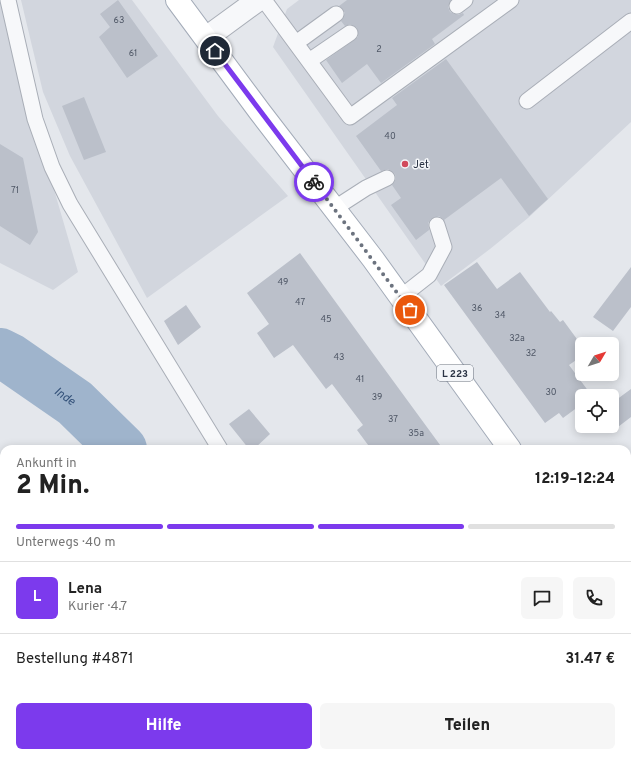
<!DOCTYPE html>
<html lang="de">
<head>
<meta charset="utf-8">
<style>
  :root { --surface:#fff; --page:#f6f6f6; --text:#222; --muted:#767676; --line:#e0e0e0; --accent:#7c3aed }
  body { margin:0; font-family:Overpass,sans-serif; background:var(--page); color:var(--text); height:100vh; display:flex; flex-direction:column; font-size:15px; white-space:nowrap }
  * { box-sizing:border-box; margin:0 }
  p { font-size:13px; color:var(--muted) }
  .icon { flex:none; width:22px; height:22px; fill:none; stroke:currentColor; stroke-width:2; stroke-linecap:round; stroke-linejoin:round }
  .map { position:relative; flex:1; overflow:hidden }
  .sheet { position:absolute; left:0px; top:445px; width:631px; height:312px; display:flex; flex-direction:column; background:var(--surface); border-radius:12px 12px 0 0; box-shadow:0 2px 10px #0003 }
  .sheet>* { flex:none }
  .needle { width:26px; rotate:51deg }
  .tools { position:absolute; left:575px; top:337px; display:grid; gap:8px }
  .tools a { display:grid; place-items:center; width:44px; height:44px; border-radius:6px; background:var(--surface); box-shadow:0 2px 10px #0003; font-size:20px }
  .pin { position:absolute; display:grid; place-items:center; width:34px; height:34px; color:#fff; margin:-17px; border:2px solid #fff; border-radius:50%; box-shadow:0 1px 4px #0007 }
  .courier { position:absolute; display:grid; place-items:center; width:40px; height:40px; margin:-20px; border:3px solid #7c3aed; border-radius:50%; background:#fff; color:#222; box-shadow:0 1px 5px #0007 }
  .summary em { font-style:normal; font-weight:800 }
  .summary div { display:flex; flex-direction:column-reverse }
  .summary { display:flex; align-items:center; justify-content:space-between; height:68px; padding:0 16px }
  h1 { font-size:26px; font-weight:800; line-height:30px }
  .bar { display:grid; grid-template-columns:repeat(4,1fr); gap:6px 4px; align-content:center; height:48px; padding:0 16px }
  .bar i { height:5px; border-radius:3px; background:var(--line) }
  .bar .selected { background:var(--accent) }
  .bar p { grid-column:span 4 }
  .line { display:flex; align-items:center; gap:10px; padding:0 16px; border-top:1px solid var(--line) }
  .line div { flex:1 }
  .round { display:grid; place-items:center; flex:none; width:42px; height:42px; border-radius:6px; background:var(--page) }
  .button { display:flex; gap:8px; margin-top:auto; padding:8px 16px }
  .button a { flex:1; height:46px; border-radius:6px; background:var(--accent); color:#fff; font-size:16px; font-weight:800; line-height:46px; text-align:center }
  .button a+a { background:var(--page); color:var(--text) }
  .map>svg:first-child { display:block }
  .built { fill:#d2d6de }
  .green { fill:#c9d6c5 }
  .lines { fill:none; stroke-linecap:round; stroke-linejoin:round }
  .river { stroke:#9fb4cc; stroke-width:50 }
  .building { fill:#bbc0ca }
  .service-casing { stroke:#a9aeb7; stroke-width:17 }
  .minor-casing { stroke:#a9aeb7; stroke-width:24 }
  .primary-casing { stroke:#a3abb8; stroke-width:24 }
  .service { stroke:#f7f8fa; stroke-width:15 }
  .minor { stroke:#f7f8fa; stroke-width:22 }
  .primary { stroke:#fff; stroke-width:22 }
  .done { stroke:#6c737f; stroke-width:4; stroke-dasharray:0 7.2 }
  .route { stroke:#7c3aed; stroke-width:5 }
  .poi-dot { fill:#d1495b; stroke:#f4f6f9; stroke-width:1.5 }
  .labels { text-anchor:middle; stroke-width:3; stroke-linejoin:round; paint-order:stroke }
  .number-label { font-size:9px; fill:#4f5766 }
  .shield { fill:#f4f6f9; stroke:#676e7b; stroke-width:1 }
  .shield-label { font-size:10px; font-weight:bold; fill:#2b3445 }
  .poi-label { font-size:11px; fill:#2b3445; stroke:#f4f6f9; text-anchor:start }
  .water-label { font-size:12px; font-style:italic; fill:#34527a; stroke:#f4f6f9 }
</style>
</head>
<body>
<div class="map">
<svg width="631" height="757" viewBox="0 0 631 757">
  <rect width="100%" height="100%" fill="#e4e7ec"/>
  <!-- built -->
  <path class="built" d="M 0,0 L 5,0 L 16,59 L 78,272 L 53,290 L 0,263 Z
    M 21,0 L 132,0 L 218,116 L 288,196 L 147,298 L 70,156 L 51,111 L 43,92 Z
    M 299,0 L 631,0 L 631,122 L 528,218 L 490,249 L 441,286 L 273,47 L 287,9 Z
    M 4,655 L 4,753 L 195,753 L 196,757 L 0,757 L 0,657 Z"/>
  <!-- green -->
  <path class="green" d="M 346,753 L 370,753 L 365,757 L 349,757 Z
    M 374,753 L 391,753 L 394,757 L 376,757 Z"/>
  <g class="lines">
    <!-- river -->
    <g class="river">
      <path id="s1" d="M 0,353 L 10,358 L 75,403 L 122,449"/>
      <path d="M 322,753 L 324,757"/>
    </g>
  </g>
  <!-- building -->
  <path class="building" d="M 118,0 L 158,56 L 127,78 L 99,37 L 110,27 L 100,14 Z
    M 347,0 L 451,0 L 448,7 L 450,12 L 458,15 L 463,13 L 464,15 L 432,39 L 435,44 L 381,83 L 367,64 L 342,83 L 326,60 L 358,37 L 357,28 L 350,24 L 345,26 L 341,21 L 345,13 L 339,6 Z
    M 446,59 L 548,199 L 529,216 L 501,178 L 444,220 L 439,216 L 431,219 L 428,223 L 429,230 L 416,240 L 391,205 L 401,198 L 392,185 L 396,179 L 395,174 L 388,169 L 381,171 L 356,136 L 397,105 L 392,98 Z
    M 84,97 L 106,152 L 84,160 L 62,106 Z
    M 0,144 L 23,158 L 38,232 L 30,245 L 0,226 Z
    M 300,253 L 372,352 L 443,449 L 371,449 L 357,430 L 363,425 L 332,384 L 326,389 L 293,345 L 274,358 L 257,333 L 269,324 L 247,293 Z
    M 477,262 L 497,289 L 520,272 L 550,312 L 551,311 L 560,322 L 563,320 L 582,346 L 582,356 L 569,365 L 592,396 L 582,396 L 582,404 L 563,418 L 559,413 L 545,423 L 444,285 Z
    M 631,267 L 631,307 L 613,331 L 593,317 Z
    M 186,305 L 201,327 L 178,345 L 164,321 Z
    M 631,389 L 631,417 L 614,430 L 611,426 L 612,403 Z
    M 249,409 L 270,434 L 254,449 L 249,449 L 229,424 Z"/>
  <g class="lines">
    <!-- service casing -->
    <g class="service-casing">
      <path id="service" d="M 8,0 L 35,119 L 52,167 L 70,204 L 220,449
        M 264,0 L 350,117 L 511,0
        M 457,6 L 465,0
        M 296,43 L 336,14
        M 309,61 L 350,33
        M 527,101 L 631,21
        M 335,208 L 366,188 L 387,178
        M 401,297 L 429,275 L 444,247 L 437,225
        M 402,753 L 404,757"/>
    </g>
    <!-- minor casing -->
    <g class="minor-casing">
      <path id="minor" d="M 206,38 L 258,0"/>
    </g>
    <!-- primary casing -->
    <g class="primary-casing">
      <path id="primary" d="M 177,0 L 260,112 L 373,259 L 510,449
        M 627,603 L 631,611
        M 627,687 L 631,696"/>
    </g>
    <!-- service -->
    <use href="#service" class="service"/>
    <!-- minor -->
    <use href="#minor" class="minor"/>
    <!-- primary -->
    <use href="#primary" class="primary"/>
  </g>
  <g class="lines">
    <!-- done -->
    <path class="done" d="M 314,182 L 410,310"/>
    <!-- route -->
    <path class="route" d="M 215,51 L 314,182"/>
  </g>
  <!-- markers -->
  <circle class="poi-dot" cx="405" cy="164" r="4"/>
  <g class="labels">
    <!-- number labels -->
    <g class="number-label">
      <text x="119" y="23">63</text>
      <text x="379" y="52">2</text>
      <text x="133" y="56">61</text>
      <text x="390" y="139">40</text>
      <text x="15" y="193">71</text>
      <text x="283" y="285">49</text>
      <text x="300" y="305">47</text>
      <text x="477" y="311">36</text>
      <text x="500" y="318">34</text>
      <text x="326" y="322">45</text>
      <text x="517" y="341">32a</text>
      <text x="531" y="356">32</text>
      <text x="339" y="360">43</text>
      <text x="360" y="382">41</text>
      <text x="551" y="395">30</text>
      <text x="377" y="400">39</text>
      <text x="393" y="422">37</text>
      <text x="416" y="436">35a</text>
    </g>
    <!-- shield labels -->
    <rect class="shield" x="437" y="365" width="36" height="16" rx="3"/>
    <g class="shield-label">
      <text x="455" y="377">L 223</text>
    </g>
    <!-- poi labels -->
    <g class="poi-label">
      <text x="413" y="168">Jet</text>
    </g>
    <!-- water labels -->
    <g class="water-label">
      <text dy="4" stroke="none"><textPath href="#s1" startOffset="78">Inde</textPath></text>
    </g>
  </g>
</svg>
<div class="tools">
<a><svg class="needle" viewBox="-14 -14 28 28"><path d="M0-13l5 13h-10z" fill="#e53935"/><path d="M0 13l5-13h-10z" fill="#767676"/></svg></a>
<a><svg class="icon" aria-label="locate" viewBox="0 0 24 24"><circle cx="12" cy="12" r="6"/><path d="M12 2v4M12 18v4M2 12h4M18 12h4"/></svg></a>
</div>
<div class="pin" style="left:410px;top:310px;background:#ea580c"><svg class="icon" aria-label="bag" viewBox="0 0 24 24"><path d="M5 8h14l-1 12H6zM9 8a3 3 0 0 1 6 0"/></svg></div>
<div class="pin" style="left:215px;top:51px;background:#1f2937"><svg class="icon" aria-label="home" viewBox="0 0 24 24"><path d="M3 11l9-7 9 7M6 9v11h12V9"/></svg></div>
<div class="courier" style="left:314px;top:182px"><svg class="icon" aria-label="bike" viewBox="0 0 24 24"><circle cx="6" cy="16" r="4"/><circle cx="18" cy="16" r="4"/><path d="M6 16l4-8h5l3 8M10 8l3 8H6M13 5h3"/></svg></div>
<section class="sheet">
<div class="summary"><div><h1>2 Min.</h1><p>Ankunft in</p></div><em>12:19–12:24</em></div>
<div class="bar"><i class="selected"></i><i class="selected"></i><i class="selected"></i><i></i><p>Unterwegs · 40 m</p></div>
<div class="line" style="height:72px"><b class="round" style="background:var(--accent);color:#fff">L</b><div><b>Lena</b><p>Kurier · 4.7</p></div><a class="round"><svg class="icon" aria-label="chat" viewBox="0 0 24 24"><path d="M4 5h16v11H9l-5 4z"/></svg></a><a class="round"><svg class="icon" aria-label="phone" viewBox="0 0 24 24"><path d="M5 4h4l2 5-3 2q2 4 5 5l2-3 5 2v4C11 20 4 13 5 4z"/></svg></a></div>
<div class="line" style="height:52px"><div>Bestellung #4871</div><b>31.47 €</b></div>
<div class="button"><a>Hilfe</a><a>Teilen</a></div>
</section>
</div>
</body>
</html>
